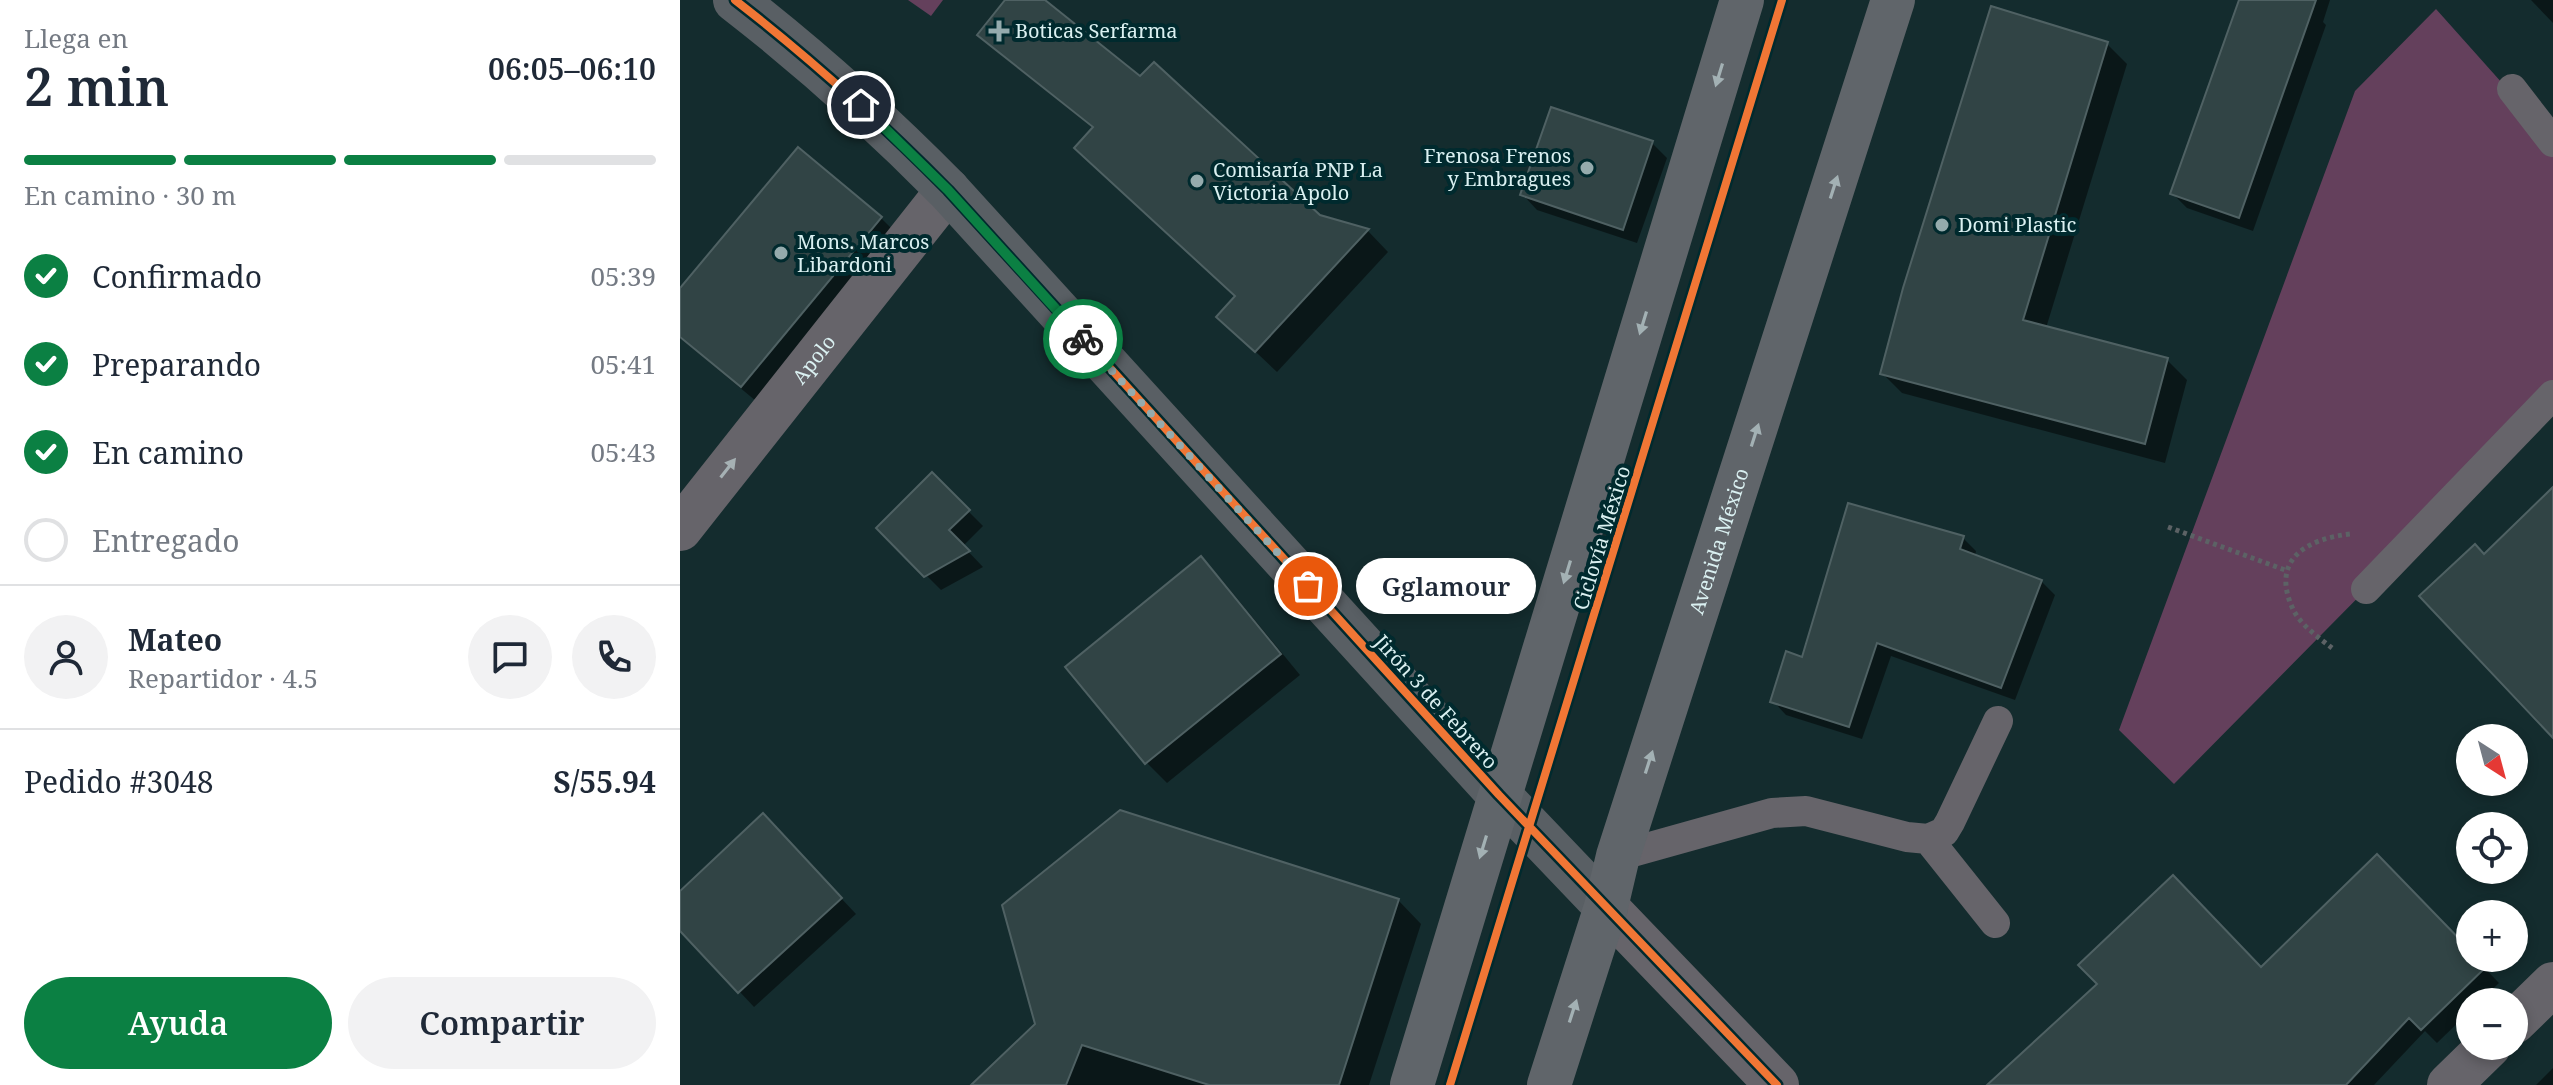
<!DOCTYPE html>
<html lang="es">
<head>
<meta charset="utf-8">
<style>
  :root { --surface:#fff; --page:#f2f2f3; --text:#1f2937; --muted:#747a83; --line:#e0e1e3; --accent:#0b8043 }
  body { margin:0; font-family:"Noto Serif",serif; background:var(--page); color:var(--text); height:100vh; display:flex; flex-direction:column; font-size:30px; white-space:nowrap }
  * { box-sizing:border-box; margin:0 }
  p { font-size:26px; color:var(--muted) }
  .icon { flex:none; width:44px; height:44px; fill:none; stroke:currentColor; stroke-width:2; stroke-linecap:round; stroke-linejoin:round }
  .map { position:relative; flex:1; overflow:hidden }
  .details { display:flex; flex-direction:column; background:var(--surface); width:680px }
  .details>* { flex:none }
  .needle { width:52px; rotate:144deg }
  .buttons { position:absolute; left:1776px; top:724px; display:grid; gap:16px }
  .buttons a { display:grid; place-items:center; width:72px; height:72px; border-radius:50%; background:var(--surface); box-shadow:0 4px 12px #0003; font-size:40px }
  .pin { position:absolute; display:grid; place-items:center; width:68px; height:68px; color:#fff; margin:-34px; border:4px solid #fff; border-radius:50%; box-shadow:0 2px 8px #0007 }
  .courier { position:absolute; display:grid; place-items:center; width:80px; height:80px; margin:-40px; border:6px solid #0b8043; border-radius:50%; background:#fff; color:#222; box-shadow:0 2px 10px #0007 }
  .bubble { position:absolute; height:56px; border-radius:28px; background:var(--surface); box-shadow:0 4px 12px #0003; font-size:26px; font-weight:600; line-height:56px; text-align:center }
  .overview em { font-style:normal; font-weight:600 }
  .overview div { display:flex; flex-direction:column-reverse }
  .overview { display:flex; align-items:center; justify-content:space-between; height:136px; padding:0 24px }
  h1 { font-size:52px; font-weight:600; line-height:60px }
  .bar { display:grid; grid-template-columns:repeat(4,1fr); gap:12px 8px; align-content:center; height:96px; padding:0 24px }
  .bar i { height:10px; border-radius:6px; background:var(--line) }
  .bar .selected { background:var(--accent) }
  .bar p { grid-column:span 4 }
  .line { display:flex; align-items:center; gap:20px; padding:0 24px; border-top:2px solid var(--line) }
  .line div { flex:1 }
  .round { display:grid; place-items:center; flex:none; width:84px; height:84px; border-radius:42px; background:var(--page) }
  ol { padding:0 24px; list-style:none }
  li { display:flex; align-items:center; gap:24px; height:88px }
  li p { margin-inline-start:auto }
  li .icon { padding:8px; border-radius:50%; background:var(--accent); color:#fff; stroke-width:4 }
  li:last-child { color:var(--muted) }
  li i { width:44px; height:44px; border:4px solid var(--line); border-radius:50% }
  .button { display:flex; gap:16px; margin-top:auto; padding:16px 24px }
  .button a { flex:1; height:92px; border-radius:48px; background:var(--accent); color:#fff; font-size:32px; font-weight:600; line-height:92px; text-align:center }
  .button a+a { background:var(--page); color:var(--text) }
  main { display:flex; flex:1; min-height:0 }
  .map>svg:first-child { display:block }
  .green { fill:#64405c }
  .shadow { fill:#0007 }
  .building { fill:#314445; stroke:#4f6163; stroke-width:2 }
  .lines { fill:none; stroke-linecap:round; stroke-linejoin:round }
  .path { stroke:#5c6265; stroke-width:5; stroke-dasharray:4 4; stroke-linecap:butt }
  .lane { stroke:#66646a; stroke-width:30 }
  .street { stroke:#66646a; stroke-width:44 }
  .secondary { stroke:#595f64; stroke-width:44 }
  .primary { stroke:#60656a; stroke-width:44 }
  .cycleway-casing { stroke:#002a2e; stroke-width:13 }
  .cycleway { stroke:#f07635; stroke-width:8 }
  .oneway { fill:#a3b1b4 }
  .oneway2 { fill:#a6b1b4 }
  .done { stroke:#95abad; stroke-width:8; stroke-dasharray:0 14.4 }
  .route { stroke:#0b8043; stroke-width:10 }
  .poi-dot { fill:#95abad; stroke:#002a2e; stroke-width:3 }
  .labels { text-anchor:middle; stroke-width:8; stroke-linejoin:round; paint-order:stroke }
  .poi-label { font-size:20px; fill:#daf0f1; stroke:#002a2e; text-anchor:start }
  .street-label { font-size:20px; fill:#daf0f1; stroke:#002a2e }
</style>
</head>
<body>
<main>
<section class="details">
<div class="overview"><div><h1>2 min</h1><p>Llega en</p></div><em>06:05–06:10</em></div>
<div class="bar"><i class="selected"></i><i class="selected"></i><i class="selected"></i><i></i><p>En camino · 30 m</p></div>
<ol>
<li><svg class="icon" aria-label="check" viewBox="0 0 24 24"><path d="M5 12l5 5 9-10"/></svg>Confirmado<p>05:39</p></li>
<li><svg class="icon" aria-label="check" viewBox="0 0 24 24"><path d="M5 12l5 5 9-10"/></svg>Preparando<p>05:41</p></li>
<li><svg class="icon" aria-label="check" viewBox="0 0 24 24"><path d="M5 12l5 5 9-10"/></svg>En camino<p>05:43</p></li>
<li><i></i>Entregado</li>
</ol>
<div class="line" style="height:144px"><a class="round"><svg class="icon" aria-label="person" viewBox="0 0 24 24"><circle cx="12" cy="8" r="4"/><path d="M4 21q1-7 8-7t8 7"/></svg></a><div><b>Mateo</b><p>Repartidor · 4.5</p></div><a class="round"><svg class="icon" aria-label="chat" viewBox="0 0 24 24"><path d="M4 5h16v11H9l-5 4z"/></svg></a><a class="round"><svg class="icon" aria-label="phone" viewBox="0 0 24 24"><path d="M5 4h4l2 5-3 2q2 4 5 5l2-3 5 2v4C11 20 4 13 5 4z"/></svg></a></div>
<div class="line" style="height:104px"><div>Pedido #3048</div><b>S/55.94</b></div>
<div class="button"><a>Ayuda</a><a>Compartir</a></div>
</section>
<div class="map">
<svg width="1873" height="1085" viewBox="0 0 1873 1085">
  <rect width="100%" height="100%" fill="#142c2e"/>
  <!-- green -->
  <path class="green" d="M 228,0 L 263,0 L 251,16 Z
    M 1756,9 L 1873,140 L 1873,400 L 1494,784 L 1439,730 L 1675,91 Z"/>
  <!-- shadow -->
  <path class="shadow" d="M 328,0 L 362,0 L 639,216 L 688,231 L 708,252 L 597,372 L 560,337 L 557,297 L 414,129 L 321,55 L 300,35 Z
    M 1561,0 L 1650,0 L 1643,22 L 1646,25 L 1573,231 L 1507,208 L 1492,193 Z
    M 1851,0 L 1873,0 L 1873,23 Z
    M 1427,44 L 1447,64 L 1366,328 L 1487,360 L 1507,380 L 1485,463 L 1222,393 L 1202,373 Z
    M 972,143 L 987,158 L 957,243 L 857,210 L 843,195 Z
    M 201,218 L 221,238 L 82,406 L 0,338 L 0,292 Z
    M 252,475 L 303,526 L 283,546 L 303,567 L 261,590 L 199,528 Z
    M 1283,538 L 1296,551 L 1295,556 L 1361,581 L 1375,595 L 1335,700 L 1211,656 L 1182,739 L 1106,715 L 1093,701 L 1123,659 Z
    M 521,559 L 541,579 L 620,675 L 487,783 L 467,763 L 388,667 Z
    M 98,831 L 176,914 L 74,1007 L 0,928 L 0,893 Z
    M 718,900 L 741,924 L 689,1085 L 294,1085 Z
    M 1790,953 L 1790,958 L 1795,958 L 1819,983 L 1799,1002 L 1790,1002 L 1790,1011 L 1757,1043 L 1745,1031 L 1694,1085 L 1310,1085 L 1581,969 Z
    M 1873,1068 L 1873,1085 L 1856,1085 Z"/>
  <!-- building -->
  <path class="building" d="M 325,0 L 365,0 L 460,76 L 474,62 L 640,215 L 689,229 L 575,352 L 536,317 L 555,296 L 394,148 L 413,127 L 297,35 Z
    M 1559,0 L 1636,0 L 1559,218 L 1490,194 Z
    M 1311,6 L 1428,42 L 1343,320 L 1488,358 L 1465,444 L 1200,374 L 1223,288 Z
    M 871,107 L 973,141 L 943,230 L 840,195 Z
    M 118,147 L 202,217 L 61,387 L 0,337 L 0,288 Z
    M 252,472 L 290,510 L 269,530 L 290,551 L 244,577 L 196,528 Z
    M 1873,487 L 1873,738 L 1739,596 L 1795,544 L 1804,554 Z
    M 1168,503 L 1284,536 L 1280,549 L 1362,580 L 1321,688 L 1197,643 L 1169,727 L 1090,702 L 1106,651 L 1122,657 Z
    M 521,556 L 601,654 L 465,764 L 385,667 Z
    M 440,810 L 719,899 L 659,1085 L 529,1085 L 402,1045 L 386,1085 L 291,1085 L 355,1024 L 322,905 Z
    M 83,813 L 162,898 L 58,993 L 0,931 L 0,891 Z
    M 1697,854 L 1790,950 L 1790,958 L 1797,958 L 1806,967 L 1741,1030 L 1729,1018 L 1666,1085 L 1307,1085 L 1417,984 L 1398,965 L 1493,875 L 1581,967 Z"/>
  <g class="lines">
    <!-- path -->
    <path class="path" d="M 1488,527 L 1605,570
      M 1652,648 C 1638,637 1619,624 1612,607 C 1591,559 1627,539 1670,534"/>
    <!-- lane -->
    <path class="lane" d="M 1832,89 L 1873,142
      M 1686,589 L 1873,395
      M 1248,839 L 1315,923
      M 938,856 L 1092,813 L 1126,811 L 1227,837 L 1248,839 L 1264,832 L 1270,822 L 1318,721"/>
    <!-- street -->
    <g class="street">
      <path id="s1" d="M 0,529 L 268,190"/>
      <path d="M 926,907 L 1097,1085"/>
      <path d="M 1834,1022 L 1873,984"/>
      <path d="M 1769,1085 L 1809,1046"/>
    </g>
    <!-- secondary -->
    <path class="secondary" d="M 55,0 C 131,59 201,122 268,190 L 819,795 L 926,907"/>
    <!-- primary -->
    <g class="primary">
      <path d="M 732,1085 L 1062,0"/>
      <path id="s2" d="M 869,1085 L 926,907 L 938,856 L 1213,0"/>
    </g>
    <!-- cycleway casing -->
    <g class="cycleway-casing">
      <path id="cycleway" d="M 55,0 C 131,59 201,122 268,190 L 819,795 L 1097,1085
        M 770,1085 L 1102,0"/>
    </g>
    <!-- cycleway -->
    <use href="#cycleway" class="cycleway"/>
  </g>
  <!-- one-way arrows -->
  <defs><path id="oneway-solid" d="M-6-.8H1V-3.2L6.5 0L1 3.2V.8H-6Z" transform="scale(2)"/></defs>
  <g class="oneway">
    <use href="#oneway-solid" transform="translate(1039 75) rotate(107)"/>
    <use href="#oneway-solid" transform="translate(1154 187) rotate(-72)"/>
    <use href="#oneway-solid" transform="translate(963 323) rotate(107)"/>
    <use href="#oneway-solid" transform="translate(1075 435) rotate(-72)"/>
    <use href="#oneway-solid" transform="translate(887 572) rotate(107)"/>
    <use href="#oneway-solid" transform="translate(969 762) rotate(-72)"/>
    <use href="#oneway-solid" transform="translate(803 847) rotate(107)"/>
    <use href="#oneway-solid" transform="translate(893 1011) rotate(-72)"/>
  </g>
  <use class="oneway2" href="#oneway-solid" transform="translate(48 468) rotate(-52)"/>
  <g class="lines">
    <!-- done -->
    <path class="done" d="M 403,339 L 628,586"/>
    <!-- route -->
    <path class="route" d="M 181,105 L 268,190 L 403,339"/>
  </g>
  <!-- markers -->
  <g class="poi-dot">
    <path d="M315 19h8v8h8v8h-8v8h-8v-8h-8v-8h8z"/>
    <circle cx="907" cy="168" r="8"/>
    <circle cx="517" cy="181" r="8"/>
    <circle cx="1262" cy="225" r="8"/>
    <circle cx="101" cy="253" r="8"/>
  </g>
  <g class="labels">
    <!-- poi labels -->
    <g class="poi-label">
      <text x="335" y="38">Boticas Serfarma</text>
      <text x="891" y="163" text-anchor="end">Frenosa Frenos<tspan x="891" dy="23">y Embragues</tspan></text>
      <text x="533" y="177">Comisaría PNP La<tspan x="533" dy="23">Victoria Apolo</tspan></text>
      <text x="1278" y="232">Domi Plastic</text>
      <text x="117" y="249">Mons. Marcos<tspan x="117" dy="23">Libardoni</tspan></text>
    </g>
    <!-- street labels -->
    <g class="street-label">
      <text dy="7" stroke="none"><textPath href="#s1" startOffset="216">Apolo</textPath></text>
      <text transform="translate(922 538) rotate(-73)" y="7">Ciclovía México</text>
      <text dy="7" stroke="none"><textPath href="#s2" startOffset="570">Avenida México</textPath></text>
      <text transform="translate(756 702) rotate(48)" y="7">Jirón 3 de Febrero</text>
    </g>
  </g>
</svg>
<div class="buttons">
<a><svg class="needle" viewBox="-14 -14 28 28"><path d="M0-13l5 13h-10z" fill="#e53935"/><path d="M0 13l5-13h-10z" fill="#747a83"/></svg></a>
<a><svg class="icon" aria-label="locate" viewBox="0 0 24 24"><circle cx="12" cy="12" r="6"/><path d="M12 2v4M12 18v4M2 12h4M18 12h4"/></svg></a>
<a>+</a>
<a>−</a>
</div>
<div class="pin" style="left:628px;top:586px;background:#ea580c"><svg class="icon" aria-label="bag" viewBox="0 0 24 24"><path d="M5 8h14l-1 12H6zM9 8a3 3 0 0 1 6 0"/></svg></div>
<div class="pin" style="left:181px;top:105px;background:#1f2937"><svg class="icon" aria-label="home" viewBox="0 0 24 24"><path d="M3 11l9-7 9 7M6 9v11h12V9"/></svg></div>
<div class="courier" style="left:403px;top:339px"><svg class="icon" aria-label="bike" viewBox="0 0 24 24"><circle cx="6" cy="16" r="4"/><circle cx="18" cy="16" r="4"/><path d="M6 16l4-8h5l3 8M10 8l3 8H6M13 5h3"/></svg></div>
<div class="bubble" style="left:676px;top:558px;width:180px">Gglamour</div>
</div>
</main>
</body>
</html>
